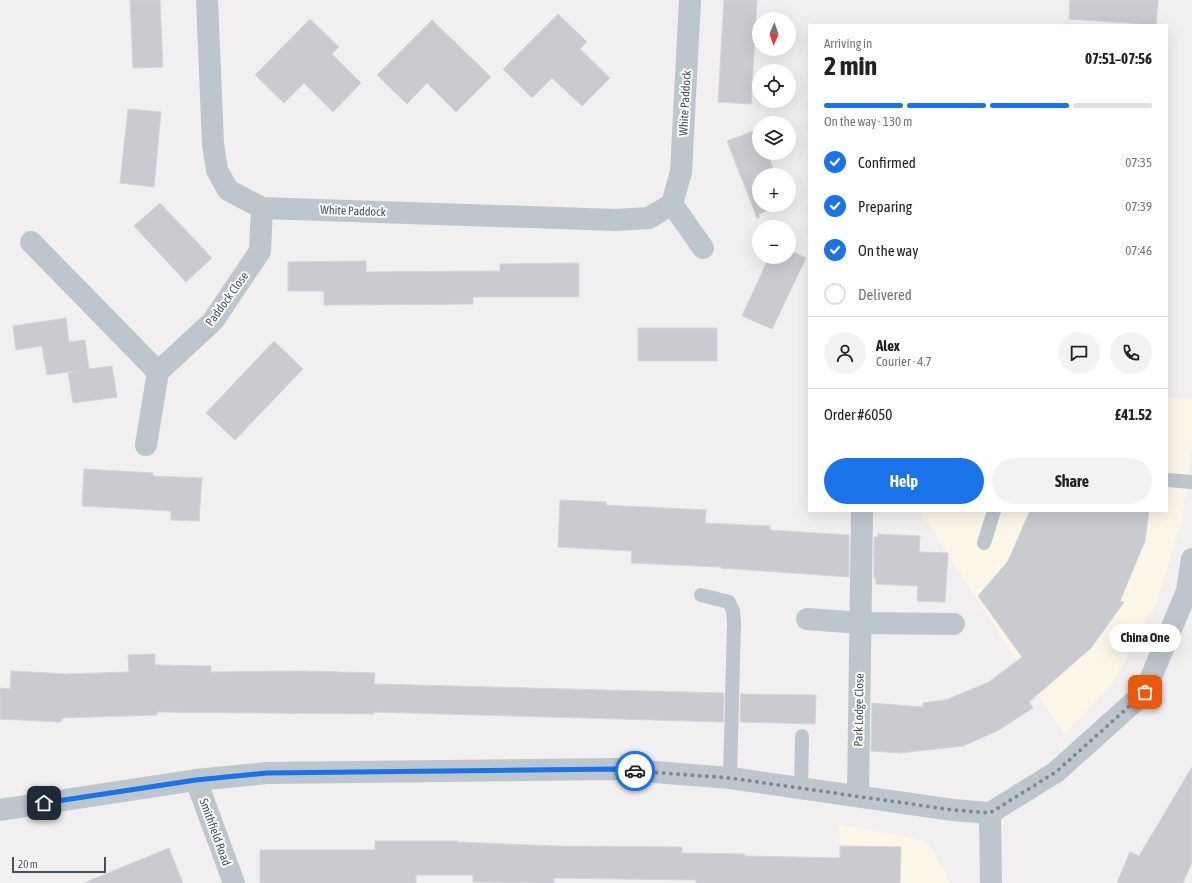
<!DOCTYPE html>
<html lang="en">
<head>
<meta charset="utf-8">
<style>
  :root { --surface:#fff; --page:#f2f2f2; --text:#222; --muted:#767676; --line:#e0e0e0; --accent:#1a73e8 }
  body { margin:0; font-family:"Asap Condensed",sans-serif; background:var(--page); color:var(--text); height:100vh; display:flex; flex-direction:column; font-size:15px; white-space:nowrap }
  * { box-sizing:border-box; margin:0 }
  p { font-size:13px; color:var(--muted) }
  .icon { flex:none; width:22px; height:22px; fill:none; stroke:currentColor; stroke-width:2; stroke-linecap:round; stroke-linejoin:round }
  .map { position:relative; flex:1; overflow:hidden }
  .sheet { position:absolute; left:808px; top:24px; width:360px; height:488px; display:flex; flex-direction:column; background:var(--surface); border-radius:0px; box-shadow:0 4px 16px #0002 }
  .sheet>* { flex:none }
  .needle { width:26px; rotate:182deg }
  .tools { position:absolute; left:752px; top:12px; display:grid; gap:8px }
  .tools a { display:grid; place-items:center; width:44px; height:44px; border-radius:50%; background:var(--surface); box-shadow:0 4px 16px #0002; font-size:20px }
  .scale { position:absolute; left:12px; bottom:10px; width:94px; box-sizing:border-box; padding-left:4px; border:2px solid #47515b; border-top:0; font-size:11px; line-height:14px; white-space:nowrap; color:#47515b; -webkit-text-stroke:3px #fff; paint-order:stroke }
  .pin { position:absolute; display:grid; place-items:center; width:34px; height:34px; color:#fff; margin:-17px; border-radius:8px; box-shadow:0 2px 6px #0006 }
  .courier { position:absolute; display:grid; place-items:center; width:40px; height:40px; margin:-20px; border:3px solid #1a73e8; border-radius:50%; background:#fff; color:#222; box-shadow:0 1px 5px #0007 }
  .bubble { position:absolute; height:28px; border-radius:14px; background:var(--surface); box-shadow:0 4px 16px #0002; font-size:13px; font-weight:700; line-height:28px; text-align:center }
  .overview em { font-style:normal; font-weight:700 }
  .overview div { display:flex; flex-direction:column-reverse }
  .overview { display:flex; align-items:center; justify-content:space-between; height:68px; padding:0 16px }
  h1 { font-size:26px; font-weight:700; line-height:30px }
  .bar { display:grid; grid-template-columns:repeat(4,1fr); gap:6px 4px; align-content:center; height:48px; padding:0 16px }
  .bar i { height:5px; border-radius:3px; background:var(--line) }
  .bar .on { background:var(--accent) }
  .bar p { grid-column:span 4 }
  .line { display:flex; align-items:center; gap:10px; padding:0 16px; border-top:1px solid var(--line) }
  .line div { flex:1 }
  .round { display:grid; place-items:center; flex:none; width:42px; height:42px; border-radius:21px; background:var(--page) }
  ol { padding:0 16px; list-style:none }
  li { display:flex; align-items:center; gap:12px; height:44px }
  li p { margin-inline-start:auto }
  li .icon { padding:4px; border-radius:50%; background:var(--accent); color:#fff; stroke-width:4 }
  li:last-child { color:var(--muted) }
  li i { width:22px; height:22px; border:2px solid var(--line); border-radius:50% }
  .action { display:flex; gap:8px; margin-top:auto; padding:8px 16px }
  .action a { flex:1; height:46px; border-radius:24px; background:var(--accent); color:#fff; font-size:16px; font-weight:700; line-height:46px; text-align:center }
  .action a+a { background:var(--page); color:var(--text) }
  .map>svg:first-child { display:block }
  .commercial { fill:#fbf6e8 }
  .building { fill:#c9cbd1; stroke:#d3d5da }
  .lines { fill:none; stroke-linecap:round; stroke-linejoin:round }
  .service { stroke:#bdc6cd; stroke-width:14 }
  .minor { stroke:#bdc6cd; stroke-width:22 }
  .tertiary { stroke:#bdc6cd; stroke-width:22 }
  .done { stroke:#82888f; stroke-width:4; stroke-dasharray:0 7.2 }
  .route { stroke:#1a73e8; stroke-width:5 }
  .labels { text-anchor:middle; stroke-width:4; stroke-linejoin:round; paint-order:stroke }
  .street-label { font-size:12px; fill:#47515b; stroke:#fff }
</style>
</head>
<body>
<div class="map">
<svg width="1192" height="883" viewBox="0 0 1192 883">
  <rect width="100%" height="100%" fill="#f1efef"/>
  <!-- commercial -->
  <path class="commercial" d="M 1167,398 L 1192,399 L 1192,443 L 1182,521 L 1157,602 L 1110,687 L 1064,735 L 920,511 L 1167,511 Z
    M 839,824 L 926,841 L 948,876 L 949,883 L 843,883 Z"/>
  <!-- building -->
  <path class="building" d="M 130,0 L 160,0 L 163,67 L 133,68 Z
    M 724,0 L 757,0 L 751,104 L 718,102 Z
    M 1070,0 L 1158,0 L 1156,25 L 1069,19 Z
    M 558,14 L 587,42 L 580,49 L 610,78 L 582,106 L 552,78 L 532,98 L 503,69 Z
    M 310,19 L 339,47 L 332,54 L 361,83 L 333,112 L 304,83 L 284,103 L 255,75 Z
    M 432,20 L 491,77 L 456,112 L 427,83 L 407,104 L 377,75 Z
    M 128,109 L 161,112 L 154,187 L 120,183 Z
    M 759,129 L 759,153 L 767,153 L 776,175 L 759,175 L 759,205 L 780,205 L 759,214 L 759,218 L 757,218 L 727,141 Z
    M 160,203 L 212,258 L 186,282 L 134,226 Z
    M 789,250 L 806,258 L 772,329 L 742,316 L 769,257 L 789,257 Z
    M 366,261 L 366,272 L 500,271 L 500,264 L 579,263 L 579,297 L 473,297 L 473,304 L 324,305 L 324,291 L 288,291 L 288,262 Z
    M 66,318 L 69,342 L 85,340 L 89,369 L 112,366 L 117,397 L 73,403 L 68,373 L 76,371 L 47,375 L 42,346 L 16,350 L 13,326 Z
    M 638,328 L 717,328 L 717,361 L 638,361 Z
    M 274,341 L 303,369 L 235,440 L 206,413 Z
    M 84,469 L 153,473 L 153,476 L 202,478 L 199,521 L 171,520 L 171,511 L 82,506 Z
    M 560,500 L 606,502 L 606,505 L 706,510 L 705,523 L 770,526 L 770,530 L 849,535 L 849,577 L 721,568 L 721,567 L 631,563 L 632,551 L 558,547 Z
    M 1030,511 L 1149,511 L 1145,541 L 1120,601 L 1124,602 L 1091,648 L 1029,702 L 1033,708 L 999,730 L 963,746 L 900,753 L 871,751 L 872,703 L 923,707 L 923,703 L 946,700 L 989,682 L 1022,657 L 978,596 L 1008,561 Z
    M 878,534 L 920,536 L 919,552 L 948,553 L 945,602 L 917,601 L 918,586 L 876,584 L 876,578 L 874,578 L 874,537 L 878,537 Z
    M 155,654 L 155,665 L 211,666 L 211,672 L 303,671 L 375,673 L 374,684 L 724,693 L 723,722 L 374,712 L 374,714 L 157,712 L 157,715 L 62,718 L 61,722 L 0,719 L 0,688 L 10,689 L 11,671 L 66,674 L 129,672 L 128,655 Z
    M 741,694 L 816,695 L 815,724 L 740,722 Z
    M 1192,767 L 1192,862 L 1183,883 L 1117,883 L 1130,852 L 1139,856 Z
    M 375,841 L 458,841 L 458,842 L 555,846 L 682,847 L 682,853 L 745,854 L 745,856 L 840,858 L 840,846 L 901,847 L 900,883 L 696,883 L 696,880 L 554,878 L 554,883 L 537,883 L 473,882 L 473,875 L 416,875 L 416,883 L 260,883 L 260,850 L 375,850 Z
    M 169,848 L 183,883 L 86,883 L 86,882 Z"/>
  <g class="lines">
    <!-- service -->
    <path class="service" d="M 1167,480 L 1192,482
      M 984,543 L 994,511
      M 701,595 L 729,602 L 733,611 L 734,622 L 730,778
      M 801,788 L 802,736"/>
    <!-- minor -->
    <path class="minor" d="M 207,0 L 213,144 L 217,170 L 228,190 L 262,208 L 615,220 L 649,218 L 672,204 L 681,172 L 690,0
      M 672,204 L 703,248
      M 31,242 L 158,372
      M 146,445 L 158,372 L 213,321 L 260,251 L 262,208
      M 807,619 L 861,623 L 954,624
      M 196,780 L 234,883
      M 858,796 L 862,511"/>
    <!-- tertiary -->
    <path class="tertiary" d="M 0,810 L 196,780 L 267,773 L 617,769 L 730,778 L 953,810 L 990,813
      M 990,813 L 1056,772 L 1145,692 L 1187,591 L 1192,559
      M 990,813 L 991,883"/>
  </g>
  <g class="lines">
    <!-- done -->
    <path class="done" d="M 635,771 L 730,778 L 953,810 L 990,813 L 1056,772 L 1145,692"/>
    <!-- route -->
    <path class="route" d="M 44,803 L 196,780 L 267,773 L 617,769 L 635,771"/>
  </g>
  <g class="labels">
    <!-- street labels -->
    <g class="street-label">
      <text transform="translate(685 103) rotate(-87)" y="4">White Paddock</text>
      <text transform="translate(353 211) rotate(2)" y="4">White Paddock</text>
      <text transform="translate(227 299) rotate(-54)" y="4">Paddock Close</text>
      <text transform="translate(859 710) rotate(-89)" y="4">Park Lodge Close</text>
      <text transform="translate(215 832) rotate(70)" y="4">Smithfield Road</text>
    </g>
  </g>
</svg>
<div class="tools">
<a><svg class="needle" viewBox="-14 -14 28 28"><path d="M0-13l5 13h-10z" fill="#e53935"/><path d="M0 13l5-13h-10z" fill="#767676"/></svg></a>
<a><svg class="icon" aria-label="locate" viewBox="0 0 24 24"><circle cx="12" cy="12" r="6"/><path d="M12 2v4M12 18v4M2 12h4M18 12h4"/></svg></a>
<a><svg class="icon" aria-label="layers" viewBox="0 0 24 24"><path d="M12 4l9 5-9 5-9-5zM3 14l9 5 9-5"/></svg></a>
<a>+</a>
<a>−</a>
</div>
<div class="scale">20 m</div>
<div class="pin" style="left:1145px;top:692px;background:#ea580c"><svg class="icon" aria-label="bag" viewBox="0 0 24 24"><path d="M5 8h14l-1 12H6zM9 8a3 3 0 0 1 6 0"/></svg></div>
<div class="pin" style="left:44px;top:803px;background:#1f2937"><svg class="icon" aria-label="home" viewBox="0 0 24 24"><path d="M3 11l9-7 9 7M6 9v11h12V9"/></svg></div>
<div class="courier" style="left:635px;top:771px"><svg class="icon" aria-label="car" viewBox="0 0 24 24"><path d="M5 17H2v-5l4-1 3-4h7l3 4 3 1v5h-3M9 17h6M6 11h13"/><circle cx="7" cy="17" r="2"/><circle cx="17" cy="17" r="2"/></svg></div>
<div class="bubble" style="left:1109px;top:624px;width:72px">China One</div>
<section class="sheet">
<div class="overview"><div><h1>2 min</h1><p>Arriving in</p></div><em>07:51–07:56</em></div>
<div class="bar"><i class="on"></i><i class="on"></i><i class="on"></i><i></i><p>On the way · 130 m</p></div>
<ol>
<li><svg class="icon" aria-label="check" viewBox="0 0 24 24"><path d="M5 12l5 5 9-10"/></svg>Confirmed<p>07:35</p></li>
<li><svg class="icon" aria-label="check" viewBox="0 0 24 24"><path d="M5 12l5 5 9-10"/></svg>Preparing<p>07:39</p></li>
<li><svg class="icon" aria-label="check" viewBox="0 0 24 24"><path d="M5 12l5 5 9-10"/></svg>On the way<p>07:46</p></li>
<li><i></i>Delivered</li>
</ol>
<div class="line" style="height:72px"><a class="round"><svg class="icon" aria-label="person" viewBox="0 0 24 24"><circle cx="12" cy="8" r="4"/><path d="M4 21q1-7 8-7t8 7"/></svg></a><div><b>Alex</b><p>Courier · 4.7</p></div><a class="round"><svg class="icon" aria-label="chat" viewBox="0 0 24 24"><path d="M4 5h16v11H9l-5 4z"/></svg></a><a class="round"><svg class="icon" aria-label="phone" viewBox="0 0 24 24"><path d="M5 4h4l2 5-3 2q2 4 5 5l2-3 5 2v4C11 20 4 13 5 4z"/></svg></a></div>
<div class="line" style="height:52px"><div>Order #6050</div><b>£41.52</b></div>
<div class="action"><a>Help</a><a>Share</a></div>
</section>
</div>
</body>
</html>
